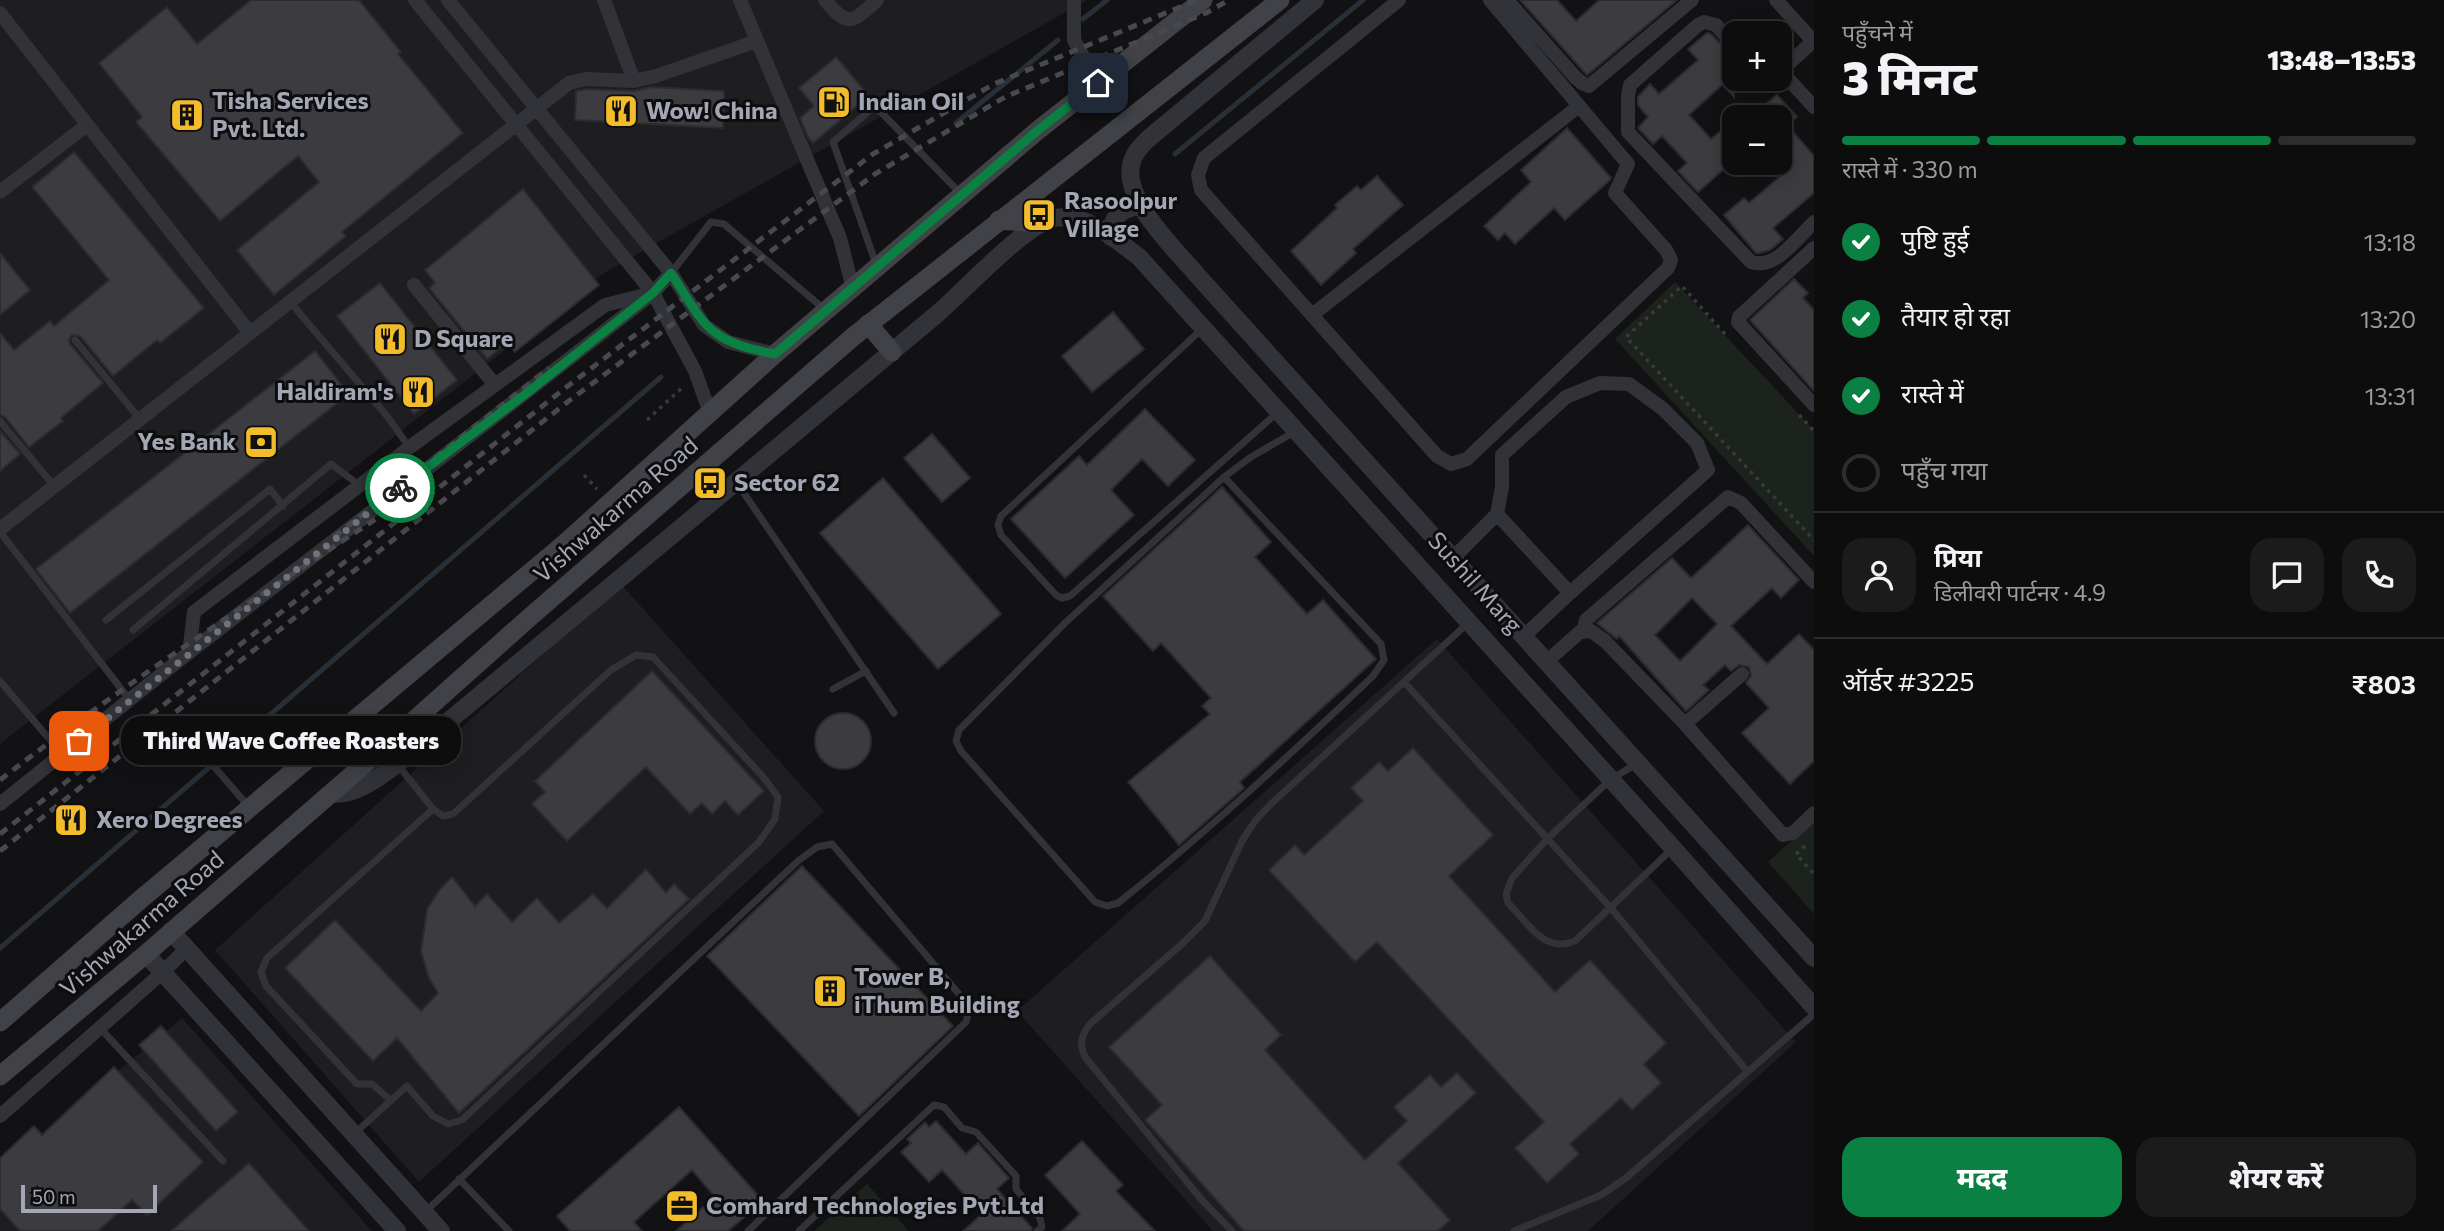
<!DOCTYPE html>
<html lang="hi">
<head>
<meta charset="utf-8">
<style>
  :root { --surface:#0e0d0e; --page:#1c1b1c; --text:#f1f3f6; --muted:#9b9c9e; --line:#2e2d2e; --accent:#0b8043 }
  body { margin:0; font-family:Commissioner,"Noto Sans Devanagari",sans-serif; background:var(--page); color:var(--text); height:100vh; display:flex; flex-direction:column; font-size:26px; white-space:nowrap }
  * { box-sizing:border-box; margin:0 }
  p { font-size:23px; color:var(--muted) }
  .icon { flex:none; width:38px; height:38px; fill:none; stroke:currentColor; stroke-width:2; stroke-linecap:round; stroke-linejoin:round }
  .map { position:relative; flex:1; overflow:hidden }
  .details { display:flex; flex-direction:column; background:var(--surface); width:630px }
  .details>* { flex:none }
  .buttons { position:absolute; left:1722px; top:21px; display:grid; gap:14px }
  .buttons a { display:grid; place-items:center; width:70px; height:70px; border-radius:14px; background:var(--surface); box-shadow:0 4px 18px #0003,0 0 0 2px var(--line); font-size:35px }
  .scale { position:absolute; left:21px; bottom:18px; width:136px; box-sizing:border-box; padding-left:7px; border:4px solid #a3a7b4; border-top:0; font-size:19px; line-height:24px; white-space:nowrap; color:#a3a7b4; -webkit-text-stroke:5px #0d0c0e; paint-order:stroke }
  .pin { position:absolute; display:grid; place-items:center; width:60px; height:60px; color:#fff; margin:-30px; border-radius:14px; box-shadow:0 4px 10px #0006 }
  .courier { position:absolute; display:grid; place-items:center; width:70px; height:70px; margin:-35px; border:5px solid #0b8043; border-radius:50%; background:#fff; color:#222; box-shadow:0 2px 9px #0007 }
  .bubble { position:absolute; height:49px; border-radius:21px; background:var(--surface); box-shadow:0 4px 18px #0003,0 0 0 2px var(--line); font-size:23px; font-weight:800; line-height:49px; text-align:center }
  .head em { font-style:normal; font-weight:800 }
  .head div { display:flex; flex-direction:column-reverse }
  .head { display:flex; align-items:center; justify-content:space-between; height:119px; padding:0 28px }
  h1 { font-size:46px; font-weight:800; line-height:52px }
  .bar { display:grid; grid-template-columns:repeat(4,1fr); gap:10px 7px; align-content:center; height:84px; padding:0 28px }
  .bar i { height:9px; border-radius:5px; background:var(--line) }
  .bar .selected { background:var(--accent) }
  .bar p { grid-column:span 4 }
  .line { display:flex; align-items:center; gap:18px; padding:0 28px; border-top:2px solid var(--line) }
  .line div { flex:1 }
  .round { display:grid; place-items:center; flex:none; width:74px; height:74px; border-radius:21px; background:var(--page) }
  ol { padding:0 28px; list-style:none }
  li { display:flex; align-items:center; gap:21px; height:77px }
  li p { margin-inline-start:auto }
  li .icon { padding:7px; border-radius:50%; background:var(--accent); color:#fff; stroke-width:4 }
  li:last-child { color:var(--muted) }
  li i { width:38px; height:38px; border:4px solid var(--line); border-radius:50% }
  .action { display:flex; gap:14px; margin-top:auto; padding:14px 28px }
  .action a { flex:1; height:80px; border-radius:21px; background:var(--accent); color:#fff; font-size:28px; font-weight:800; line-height:80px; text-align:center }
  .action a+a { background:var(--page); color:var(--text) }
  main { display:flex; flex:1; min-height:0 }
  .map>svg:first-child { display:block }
  .built { fill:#1e1d20 }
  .green { fill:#1c231d }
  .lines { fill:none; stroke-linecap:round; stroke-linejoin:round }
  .stream { stroke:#282f37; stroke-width:5 }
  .building { fill:#3c3c40; stroke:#2c2b2f; stroke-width:2; fill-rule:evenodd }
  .path { stroke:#383a3f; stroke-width:3.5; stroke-dasharray:3.5 5; stroke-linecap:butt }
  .service { stroke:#323338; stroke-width:7 }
  .minor { stroke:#323338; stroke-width:14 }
  .tertiary { stroke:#323338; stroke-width:18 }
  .secondary { stroke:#404248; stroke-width:19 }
  .rail { stroke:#47494f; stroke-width:5; stroke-dasharray:9 7; stroke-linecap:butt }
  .done { stroke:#70727c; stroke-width:7; stroke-dasharray:0 12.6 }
  .route { stroke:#0b8043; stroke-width:9 }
  .labels { text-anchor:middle; stroke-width:6; stroke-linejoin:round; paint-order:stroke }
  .poi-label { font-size:24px; font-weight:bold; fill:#a3a7b4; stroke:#0d0c0e; text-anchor:start }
  .street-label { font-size:24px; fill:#a3a7b4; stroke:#0d0c0e }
</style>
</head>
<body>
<main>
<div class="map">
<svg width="1814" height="1231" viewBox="0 0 1814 1231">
  <rect width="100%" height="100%" fill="#121113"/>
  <!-- built -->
  <path class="built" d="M 0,0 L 1087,0 L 604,273 L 0,744 Z
    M 621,584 L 824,811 L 419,1182 L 215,950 Z
    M 1437,639 L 1796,1042 L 1588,1231 L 1213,1231 L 1017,1011 Z
    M 182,1018 L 372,1231 L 0,1231 L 0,1169 Z"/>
  <!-- green -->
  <path class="green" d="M 1675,282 L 1814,430 L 1814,556 L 1615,339 Z
    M 1814,821 L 1814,914 L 1768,862 Z
    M 867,1184 L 909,1231 L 814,1231 Z"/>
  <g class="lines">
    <!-- stream -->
    <path class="stream" d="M 1083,19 L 1107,0
      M 956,123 L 1058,40
      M 1175,154 L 1363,0
      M 0,948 L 661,377"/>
  </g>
  <!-- building -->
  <path class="building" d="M 251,0 L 359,0 L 401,52 L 398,54 L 463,133 L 342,232 L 346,236 L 274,295 L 237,250 L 319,182 L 298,156 L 220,221 L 136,122 L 142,117 L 99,63 L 167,7 L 197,44 Z
    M 1520,0 L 1557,0 L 1576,21 L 1599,0 L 1677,0 L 1587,75 Z
    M 1707,33 L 1711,34 L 1734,57 L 1734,97 L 1723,84 L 1689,115 L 1711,139 L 1721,131 L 1727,138 L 1734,131 L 1734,160 L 1698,192 L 1678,171 L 1687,163 L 1662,136 L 1653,144 L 1638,128 L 1648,117 L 1638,105 L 1638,97 L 1650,84 L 1659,94 L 1698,60 L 1688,49 Z
    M 836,57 L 869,96 L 813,143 L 808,137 L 800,118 L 814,106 L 799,88 Z
    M 652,87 L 724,91 L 723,128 L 575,120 L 576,91 L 587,89 L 634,91 Z
    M 1777,95 L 1797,117 L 1787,125 L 1814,156 L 1814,193 L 1773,228 L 1783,239 L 1770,250 L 1760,253 L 1756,253 L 1724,215 L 1744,198 L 1749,203 L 1783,174 L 1780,169 L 1780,117 L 1751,117 Z
    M 1567,128 L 1611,178 L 1610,180 L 1565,220 L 1554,208 L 1515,244 L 1505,233 L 1498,240 L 1484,226 L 1531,182 L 1521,170 Z
    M 74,152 L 204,308 L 160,343 L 157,340 L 113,376 L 80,336 L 72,335 L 69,339 L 70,344 L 103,383 L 61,418 L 63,421 L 29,447 L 5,417 L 0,415 L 0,333 L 14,350 L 50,321 L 54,326 L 109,280 L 32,187 Z
    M 1377,176 L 1403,205 L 1353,249 L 1356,253 L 1321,285 L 1291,251 L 1337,208 L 1335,205 L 1357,186 L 1361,190 Z
    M 523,189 L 599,285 L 515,352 L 507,343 L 487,359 L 429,288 L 435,283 L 425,270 Z
    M 0,253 L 30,290 L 0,315 Z
    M 1794,279 L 1808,293 L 1803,298 L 1814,310 L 1814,391 L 1750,320 Z
    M 380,283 L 457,380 L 414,414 L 337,316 Z
    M 1113,312 L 1144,349 L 1092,392 L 1062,356 Z
    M 315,351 L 349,394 L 70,613 L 36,569 Z
    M 1145,409 L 1195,460 L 1168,486 L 1142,459 L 1111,490 L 1134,515 L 1065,578 L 1011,519 L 1079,456 L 1087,465 Z
    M 0,431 L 20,454 L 0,471 Z
    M 932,434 L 970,478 L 942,502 L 904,458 Z
    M 883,478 L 1001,614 L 938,669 L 820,533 Z
    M 1222,487 L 1271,542 L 1255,557 L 1307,614 L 1323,600 L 1376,659 L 1240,782 L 1244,788 L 1179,845 L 1128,782 L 1210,714 L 1202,706 L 1211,698 L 1161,643 L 1153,651 L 1103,596 Z
    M 1748,525 L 1799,580 L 1781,598 L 1772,588 L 1731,626 L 1767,664 L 1799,634 L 1814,650 L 1814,761 L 1790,784 L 1742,733 L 1769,708 L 1746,683 L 1751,676 L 1749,667 L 1739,665 L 1731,671 L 1725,665 L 1703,685 L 1709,690 L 1686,711 L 1619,636 L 1617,639 L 1597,623 L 1672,558 L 1691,578 ZM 1692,598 L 1717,624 L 1680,661 L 1655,635 Z
    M 652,671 L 764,791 L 738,815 L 725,801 L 712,814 L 702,803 L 690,814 L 646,767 L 567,841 L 532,804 L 545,792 L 535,781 Z
    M815 741a28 28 0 1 1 56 0a28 28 0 1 1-56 0Z
    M 1413,748 L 1493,835 L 1449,876 L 1555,992 L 1590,960 L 1666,1043 L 1644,1064 L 1661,1083 L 1632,1110 L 1621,1098 L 1570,1144 L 1579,1154 L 1547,1183 L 1515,1148 L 1544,1122 L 1377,942 L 1355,962 L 1269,870 L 1295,845 L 1304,855 L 1363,801 L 1351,788 L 1379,762 L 1388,771 Z
    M 802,866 L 953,1026 L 859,1116 L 707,956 Z
    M 646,869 L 666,893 L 674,884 L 689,899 L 459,1113 L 397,1038 L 373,1061 L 285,968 L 335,920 L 421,1011 L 438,993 L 429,978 L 421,951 L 427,909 L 441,888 L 452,877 L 475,906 L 487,894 L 512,922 L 537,898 L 559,923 L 593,894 L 607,908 Z
    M 1210,956 L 1281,1035 L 1265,1050 L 1365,1160 L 1407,1121 L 1394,1107 L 1430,1075 L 1441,1087 L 1457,1073 L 1476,1093 L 1398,1163 L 1450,1220 L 1438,1231 L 1244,1231 L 1145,1120 L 1162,1105 L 1109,1047 Z
    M 161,1026 L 238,1112 L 216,1131 L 139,1045 Z
    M 114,1067 L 203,1162 L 147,1215 L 132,1200 L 98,1231 L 20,1231 L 0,1209 L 0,1158 L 34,1126 L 42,1135 Z
    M 679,1107 L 763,1201 L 728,1231 L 676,1231 L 715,1197 L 692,1170 L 634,1222 L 642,1231 L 570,1231 L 557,1216 Z
    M 936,1121 L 966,1154 L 978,1143 L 1009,1178 L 997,1189 L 1032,1228 L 1031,1231 L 963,1231 L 982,1214 L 942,1170 L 929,1182 L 901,1152 L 911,1143 L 907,1139 L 925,1122 L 929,1127 Z
    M 1082,1141 L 1123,1185 L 1116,1191 L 1155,1231 L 1062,1231 L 1080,1214 L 1045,1175 Z
    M 249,1163 L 309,1231 L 171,1231 Z"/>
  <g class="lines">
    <!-- path -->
    <path class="path" d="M 1725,334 L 1682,286 L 1626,337 L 1814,540
      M 1799,415 L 1814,431
      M 647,420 L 684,386
      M 584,475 L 597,489
      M 1805,846 L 1796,854 L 1814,874"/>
    <!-- service -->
    <path class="service" d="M 876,264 L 833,142 L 875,106 L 961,194
      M 671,273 L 711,222 L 724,224 L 824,309
      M 290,302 L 387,416 L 409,447
      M 1202,329 L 1001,516 L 998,525 L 1001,535 L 1056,595 L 1062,598 L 1070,596 L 1278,412
      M 75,340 L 140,419
      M 0,421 L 54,486
      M 1224,477 L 1381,644 L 1384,660 L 1373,676 C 1290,755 1207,832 1118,903 L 1107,906 L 1095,902 L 961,751 L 956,741 L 959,730 L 1065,623 L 1224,477 L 1251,457 L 1296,431
      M 737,483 L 894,713
      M 0,532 L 129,699
      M 106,620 L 270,489 L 283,506
      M 133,630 L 331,464 L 359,485
      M 0,681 L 62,754
      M 1404,682 L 1610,907 L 1747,1071
      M 833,689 L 866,671
      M 204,755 L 249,807
      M 1636,764 L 1610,780 L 1548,838 L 1512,878 L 1506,894 L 1508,903 C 1528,923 1544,954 1575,941 L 1673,848
      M 100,1028 L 223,1161
      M 391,1101 L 372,1084 L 357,1084 L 266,986 L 261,972 L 267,958 L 433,809
      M 355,1133 L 407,1086 L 433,1116 L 448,1124 L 462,1120 L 759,842 L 775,819 L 778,797 L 764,778 L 653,657 L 636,655 L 611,670 L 453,814 L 443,816 L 433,809 L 398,765
      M 459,1179 L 509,1231
      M 424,1213 L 798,861 L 817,847 L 832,844 L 970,1007 L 966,1022 L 748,1231
      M 799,1231 L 934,1105 L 944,1107 L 962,1128 L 976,1132 L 1016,1176 L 1016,1189 L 1040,1218 L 1042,1227 L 1037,1231
      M 1232,1231 L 1201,1199 L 1085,1057 C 1079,1043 1081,1036 1090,1024 L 1183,943 L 1205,921 L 1242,841 L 1255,821 L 1271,804 L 1468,623
      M 1514,1231 L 1601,1195 L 1626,1178 L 1814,1014"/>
    <!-- minor -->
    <path class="minor" d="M 415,0 L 653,293 L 695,371 L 710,413
      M 448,0 L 671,273 L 704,325 L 728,342 L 775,354
      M 604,0 L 634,81
      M 740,0 L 840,238 L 853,289
      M 825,0 C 848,28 852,23 877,0
      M 1074,0 L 1074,40 L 1098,83
      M 1399,0 L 1204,158 L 1198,175 L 1201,190 L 1437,456 L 1451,464 L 1467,459 L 1668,268 L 1671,260 L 1666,250 L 1615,193 L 1628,164 L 1490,0
      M 1507,0 L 1576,78 L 1582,83 L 1589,86 L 1692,0
      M 1776,0 L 1814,42
      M 0,13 L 250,333
      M 1734,45 L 1716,25 L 1704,22 L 1698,25 L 1630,85 L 1628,96 L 1628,132 L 1751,262 C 1776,270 1797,238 1814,222
      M 1780,70 L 1814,107
      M 1781,71 L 1813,41
      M 0,192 L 87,125
      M 1814,248 L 1739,317 L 1738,322 L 1814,405
      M 414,285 L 495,385
      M 1312,315 L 1579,106
      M 0,529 L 569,83 L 586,79 L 634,81 L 656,76 L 757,41
      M 1453,558 L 1497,514 L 1570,593 L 1708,470 L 1697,443 L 1663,409 L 1629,384 L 1600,383 L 1566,397 L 1502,455 L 1502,487 L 1497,514
      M 1583,632 L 1586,620 L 1728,497 L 1741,503 L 1814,582
      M 1524,636 L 1570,593
      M 189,653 L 194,612 L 410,447 L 605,305 L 645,295
      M 1546,662 L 1580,632 L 1591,631 L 1605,641 L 1685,724 L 1783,835 L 1793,833 L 1814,813
      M 1685,724 L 1742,674
      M 0,804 C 64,753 127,701 191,651 C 345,531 500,414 653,293 L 671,273
      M 0,1116 L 163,972 L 187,948"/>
    <!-- tertiary -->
    <path class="tertiary" d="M 1315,0 L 1148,139 C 1141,146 1132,155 1131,166 C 1124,201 1176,250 1197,275 L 1814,958
      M 1111,237 C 1110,218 1121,208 1140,206
      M 331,794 C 356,795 377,779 397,764 C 578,615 757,464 937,314 C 963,292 1025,224 1055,218 C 1087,212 1115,240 1139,257 L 1673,848 L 1814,1007
      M 171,931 L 441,1231
      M 146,954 L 397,1231"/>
    <!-- secondary -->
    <path class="secondary" d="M 999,220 L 1041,223
      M 868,324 L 892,352
      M 0,1022 L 141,899 L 563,545 L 775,354 L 1037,131 L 1203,0
      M 0,1076 L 146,954 L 382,749 L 530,617 L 854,336 L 1280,0"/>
    <!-- rail -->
    <path class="rail" d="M 334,537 L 549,368
      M 0,780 C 137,674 282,581 426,486
      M 0,834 L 564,389 L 873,154 L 994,84 L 1197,0
      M 0,851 L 570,400 L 875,174 L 1005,97 L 1206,13 L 1229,0"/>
  </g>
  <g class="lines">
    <!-- done -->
    <path class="done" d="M 79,741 L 400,488"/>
    <!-- route -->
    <path class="route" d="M 400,488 L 523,396 L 653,293 L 671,273 C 706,328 708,341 775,354 L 1037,131 L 1098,83"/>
  </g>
  <!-- icons -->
  <defs>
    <g id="fuel-square" transform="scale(1.75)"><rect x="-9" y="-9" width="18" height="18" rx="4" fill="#f3bc2a" stroke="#0d0c0e"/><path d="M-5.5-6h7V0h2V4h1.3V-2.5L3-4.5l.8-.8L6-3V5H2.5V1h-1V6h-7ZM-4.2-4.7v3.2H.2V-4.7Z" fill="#111"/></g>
    <g id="restaurant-square" transform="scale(1.75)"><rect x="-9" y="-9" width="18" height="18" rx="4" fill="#f3bc2a" stroke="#0d0c0e"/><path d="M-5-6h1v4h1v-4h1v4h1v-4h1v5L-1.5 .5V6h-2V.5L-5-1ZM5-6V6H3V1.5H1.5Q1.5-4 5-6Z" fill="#111"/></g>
    <g id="building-square" transform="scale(1.75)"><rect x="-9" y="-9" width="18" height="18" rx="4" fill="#f3bc2a" stroke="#0d0c0e"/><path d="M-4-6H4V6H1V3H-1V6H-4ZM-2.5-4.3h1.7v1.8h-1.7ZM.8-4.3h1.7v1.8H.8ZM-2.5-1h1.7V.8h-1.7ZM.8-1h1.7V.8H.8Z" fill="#111"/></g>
    <g id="bus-square" transform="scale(1.75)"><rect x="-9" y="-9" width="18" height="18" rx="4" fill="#f3bc2a" stroke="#0d0c0e"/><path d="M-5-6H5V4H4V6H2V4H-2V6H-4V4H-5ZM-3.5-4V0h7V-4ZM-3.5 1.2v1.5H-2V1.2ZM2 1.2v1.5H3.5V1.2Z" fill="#111"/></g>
    <g id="bank-square" transform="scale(1.75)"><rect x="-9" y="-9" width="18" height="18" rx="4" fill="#f3bc2a" stroke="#0d0c0e"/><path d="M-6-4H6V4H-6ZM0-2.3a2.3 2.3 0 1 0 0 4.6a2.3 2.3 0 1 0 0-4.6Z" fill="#111"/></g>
    <g id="office-square" transform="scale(1.75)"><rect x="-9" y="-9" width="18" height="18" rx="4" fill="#f3bc2a" stroke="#0d0c0e"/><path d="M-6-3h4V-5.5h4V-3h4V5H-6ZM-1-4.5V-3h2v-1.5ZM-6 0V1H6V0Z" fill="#111"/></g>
  </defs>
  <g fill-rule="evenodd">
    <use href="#fuel-square" x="834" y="102"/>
    <use href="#restaurant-square" x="621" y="111"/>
    <use href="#building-square" x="187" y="115"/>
    <use href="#bus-square" x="1039" y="215"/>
    <use href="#restaurant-square" x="390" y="339"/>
    <use href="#restaurant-square" x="418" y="392"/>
    <use href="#bank-square" x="261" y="442"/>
    <use href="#bus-square" x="710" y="483"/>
    <use href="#restaurant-square" x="71" y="820"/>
    <use href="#building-square" x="830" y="991"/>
    <use href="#office-square" x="682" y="1206"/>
  </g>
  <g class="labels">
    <!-- poi labels -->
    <g class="poi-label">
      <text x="212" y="109">Tisha Services<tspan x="212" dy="28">Pvt. Ltd.</tspan></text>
      <text x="858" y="110">Indian Oil</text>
      <text x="646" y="119">Wow! China</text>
      <text x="1064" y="209">Rasoolpur<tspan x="1064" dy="28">Village</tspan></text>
      <text x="414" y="347">D Square</text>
      <text x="394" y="400" text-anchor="end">Haldiram's</text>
      <text x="236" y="450" text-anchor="end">Yes Bank</text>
      <text x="734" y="491">Sector 62</text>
      <text x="96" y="828">Xero Degrees</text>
      <text x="854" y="985">Tower B,<tspan x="854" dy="28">iThum Building</tspan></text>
      <text x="706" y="1214">Comhard Technologies Pvt.Ltd</text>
    </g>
    <!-- street labels -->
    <g class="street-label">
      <text transform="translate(616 510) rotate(-41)" y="8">Vishwakarma Road</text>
      <text transform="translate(1475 583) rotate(48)" y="8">Sushil Marg</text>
      <text transform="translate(142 924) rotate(-41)" y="8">Vishwakarma Road</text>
    </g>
  </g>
</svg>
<div class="buttons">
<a>+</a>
<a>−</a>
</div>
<div class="scale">50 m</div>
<div class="pin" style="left:79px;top:741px;background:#ea580c"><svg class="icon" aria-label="bag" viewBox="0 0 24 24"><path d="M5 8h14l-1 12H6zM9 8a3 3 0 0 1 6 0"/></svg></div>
<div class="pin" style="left:1098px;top:83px;background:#1f2937"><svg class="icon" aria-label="home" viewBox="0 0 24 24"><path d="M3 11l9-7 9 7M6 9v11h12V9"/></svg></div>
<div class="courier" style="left:400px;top:488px"><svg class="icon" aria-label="bike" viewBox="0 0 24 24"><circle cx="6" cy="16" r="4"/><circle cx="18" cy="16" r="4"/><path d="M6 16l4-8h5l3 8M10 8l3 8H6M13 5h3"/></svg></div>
<div class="bubble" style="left:121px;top:716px;width:340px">Third Wave Coffee Roasters</div>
</div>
<section class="details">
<div class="head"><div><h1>3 मिनट</h1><p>पहुँचने में</p></div><em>13:48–13:53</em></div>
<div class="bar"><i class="selected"></i><i class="selected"></i><i class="selected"></i><i></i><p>रास्ते में · 330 m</p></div>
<ol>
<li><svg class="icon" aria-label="check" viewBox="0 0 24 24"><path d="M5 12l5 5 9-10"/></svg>पुष्टि हुई<p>13:18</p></li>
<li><svg class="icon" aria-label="check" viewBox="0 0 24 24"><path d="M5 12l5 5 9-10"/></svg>तैयार हो रहा<p>13:20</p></li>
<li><svg class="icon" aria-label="check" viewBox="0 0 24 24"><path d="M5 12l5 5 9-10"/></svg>रास्ते में<p>13:31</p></li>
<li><i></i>पहुँच गया</li>
</ol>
<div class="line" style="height:126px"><a class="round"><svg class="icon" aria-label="person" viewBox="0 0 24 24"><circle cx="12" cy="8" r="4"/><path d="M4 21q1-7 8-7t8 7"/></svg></a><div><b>प्रिया</b><p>डिलीवरी पार्टनर · 4.9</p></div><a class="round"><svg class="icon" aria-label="chat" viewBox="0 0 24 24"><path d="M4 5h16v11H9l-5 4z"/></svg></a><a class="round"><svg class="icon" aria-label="phone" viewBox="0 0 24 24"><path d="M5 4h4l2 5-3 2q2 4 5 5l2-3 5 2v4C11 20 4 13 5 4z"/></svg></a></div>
<div class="line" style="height:91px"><div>ऑर्डर #3225</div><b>₹803</b></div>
<div class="action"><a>मदद</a><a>शेयर करें</a></div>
</section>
</main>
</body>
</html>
